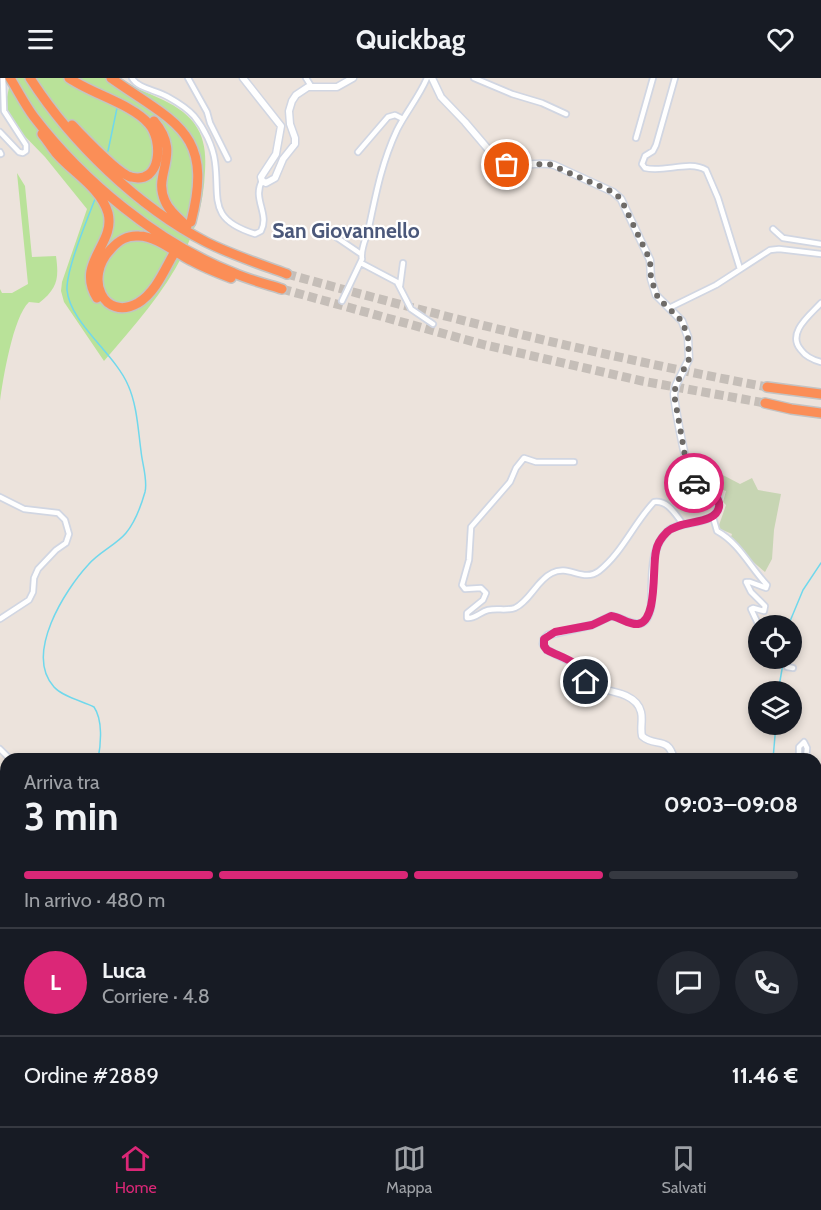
<!DOCTYPE html>
<html lang="it">
<head>
<meta charset="utf-8">
<style>
  :root { --surface:#171b24; --page:#242831; --text:#f1f3f6; --muted:#9ea1a6; --line:#363941; --accent:#db2777 }
  body { margin:0; font-family:Cabin,sans-serif; background:var(--page); color:var(--text); height:100vh; display:flex; flex-direction:column; font-size:22px; white-space:nowrap }
  * { box-sizing:border-box; margin:0 }
  p { font-size:20px; color:var(--muted) }
  .icon { flex:none; width:33px; height:33px; fill:none; stroke:currentColor; stroke-width:2; stroke-linecap:round; stroke-linejoin:round }
  .map { position:relative; flex:1; overflow:hidden }
  .details { position:absolute; left:0px; top:675px; width:822px; height:374px; display:flex; flex-direction:column; background:var(--surface); border-radius:18px 18px 0 0; box-shadow:0 3px 9px #0003 }
  .details>* { flex:none }
  .fabs { position:absolute; left:748px; top:537px; display:grid; gap:12px }
  .fabs a { display:grid; place-items:center; width:54px; height:54px; border-radius:50%; background:var(--surface); box-shadow:0 3px 9px #0003; font-size:30px }
  .pin { position:absolute; display:grid; place-items:center; width:51px; height:51px; color:#fff; margin:-26px; border:3px solid #fff; border-radius:50%; box-shadow:0 2px 6px #0007 }
  .courier { position:absolute; display:grid; place-items:center; width:60px; height:60px; margin:-30px; border:4px solid #db2777; border-radius:50%; background:#fff; color:#222; box-shadow:0 2px 8px #0007 }
  .summary em { font-style:normal; font-weight:700 }
  .summary div { display:flex; flex-direction:column-reverse }
  .summary { display:flex; align-items:center; justify-content:space-between; height:102px; padding:0 24px }
  h1 { font-size:39px; font-weight:700; line-height:45px }
  .bar { display:grid; grid-template-columns:repeat(4,1fr); gap:9px 6px; align-content:center; height:72px; padding:0 24px }
  .bar i { height:8px; border-radius:4px; background:var(--line) }
  .bar .active { background:var(--accent) }
  .bar p { grid-column:span 4 }
  .line { display:flex; align-items:center; gap:15px; padding:0 24px; border-top:2px solid var(--line) }
  .line div { flex:1 }
  .round { display:grid; place-items:center; flex:none; width:63px; height:63px; border-radius:32px; background:var(--page) }
  header { display:flex; justify-content:space-between; align-items:center; height:78px; padding:0 24px; background:var(--surface); font-size:27px; font-weight:700 }
  .dock { display:flex; justify-content:space-around; align-items:center; height:84px; border-top:2px solid var(--line); background:var(--surface); font-size:16px; color:var(--muted) }
  .dock a { display:grid; justify-items:center; gap:3px }
  .dock .active { color:var(--accent) }
  .map>svg:first-child { display:block }
  .green { fill:#b9e299 }
  .cemetery { fill:#c7d5b3 }
  .lines { fill:none; stroke-linecap:round; stroke-linejoin:round }
  .stream { stroke:#70d8ec; stroke-width:1.5 }
  .motorway-tunnel { stroke:#c5beb8; stroke-width:9; stroke-dasharray:9 4.5; stroke-linecap:butt }
  .minor-casing { stroke:#d1d6e2; stroke-width:8 }
  .tertiary-casing { stroke:#d1d6e2; stroke-width:9 }
  .motorway-casing { stroke:#c3c3c3; stroke-width:12 }
  .minor { stroke:#fff; stroke-width:4.5 }
  .tertiary { stroke:#fff; stroke-width:6 }
  .motorway { stroke:#fb8e57; stroke-width:9 }
  .done { stroke:#6e6b68; stroke-width:6; stroke-dasharray:0 10.8 }
  .route { stroke:#db2777; stroke-width:8 }
  .labels { text-anchor:middle; stroke-width:4.5; stroke-linejoin:round; paint-order:stroke }
  .neighbourhood-label { font-size:21px; font-weight:bold; fill:#4b587a; stroke:#fff }
</style>
</head>
<body>
<header><svg class="icon" aria-label="menu" viewBox="0 0 24 24"><path d="M4 6h16M4 12h16M4 18h16"/></svg>Quickbag<svg class="icon" aria-label="heart" viewBox="0 0 24 24"><path d="M12 20l-8-8c-3-5 5-10 8-4 3-6 11-1 8 4z"/></svg></header>
<div class="map">
<svg width="821" height="1048" viewBox="0 0 821 1048">
  <rect width="100%" height="100%" fill="#ece3dc"/>
  <!-- green -->
  <path class="green" d="M 11,0 L 121,0 C 144,18 176,21 194,45 C 205,60 206,76 205,93 C 202,173 153,226 104,283 L 64,224 L 61,213 L 62,204 L 87,131 L 45,79 L 13,46 L 6,32 L 7,19 Z
    M 17,95 L 25,108 L 32,179 L 56,178 C 59,200 58,210 39,225 L 29,224 C 13,239 3,301 0,323 L 0,211 L 2,215 L 12,215 L 28,206 Z
    M 200,1043 L 200,1042 L 306,1043 L 301,1048 L 200,1048 Z
    M 348,1043 L 528,1042 L 535,1047 L 342,1048 Z"/>
  <!-- cemetery -->
  <path class="cemetery" d="M 719,395 L 740,406 L 752,400 L 758,412 L 781,416 L 774,452 L 772,481 L 765,494 L 743,475 L 745,473 L 731,459 L 732,456 L 718,450 L 726,427 L 723,424 L 726,413 L 704,405 Z"/>
  <g class="lines">
    <!-- stream -->
    <path class="stream" d="M 108,73 L 117,30
      M 95,121 C 87,142 66,192 67,212 C 70,245 115,276 128,307 C 137,327 138,351 141,373 C 142,385 148,402 145,414 C 141,428 136,443 126,455 C 116,467 99,474 88,487 C 65,512 24,576 54,609 C 63,619 82,623 94,629 C 103,642 101,666 98,681
      M 788,548 L 803,512 L 821,485
      M 778,614 L 784,580
      M 773,681 L 776,646
      M 0,993 L 6,979
      M 658,1048 L 660,1042"/>
    <!-- motorway-tunnel -->
    <path class="motorway-tunnel" d="M 287,196 C 446,240 605,279 767,309
      M 282,211 L 485,267 L 642,303 L 765,325"/>
    <!-- minor casing -->
    <g class="minor-casing">
      <path id="minor" d="M 132,0 C 138,11 157,12 168,19 C 177,24 187,30 194,38 C 204,50 213,68 215,84 C 220,121 207,141 255,156 L 261,153 C 270,136 252,121 262,103
        M 188,0 L 207,34 L 210,45 L 228,81
        M 306,0 L 311,8
        M 474,0 L 512,16 L 542,25 L 566,36
        M 675,0 L 656,67 L 653,73 L 645,78 L 642,86 L 645,90 C 664,95 689,82 706,92 L 718,120 L 740,191
        M 0,54 L 19,74 L 23,75 L 26,73 L 26,67 L 4,33 L 3,0
        M 636,60 L 653,0
        M 0,74 L 1,76
        M 358,74 L 388,39 L 395,37 L 403,41
        M 773,151 L 783,160 L 821,166
        M 336,159 L 361,176
        M 361,185 L 397,204 L 411,231 L 433,246
        M 400,208 L 403,185
        M 342,223 L 362,181 C 360,171 367,159 369,149 C 376,115 382,84 397,52 C 406,34 419,19 427,0
        M 821,225 C 810,237 786,255 801,272 C 806,279 813,282 821,284
        M 669,230 L 716,207 L 770,172 L 779,171 L 821,176
        M 574,384 L 536,384 L 524,380 L 516,390 L 510,404 L 471,449 L 469,482 L 462,507 L 465,511 L 481,510 L 486,515 L 483,522 L 467,535 L 467,540 C 475,541 480,534 488,532 C 497,530 507,533 515,530 C 530,523 537,502 552,495 C 569,486 583,505 599,493 C 622,475 634,445 654,424 C 668,422 675,436 683,446
        M 0,419 L 24,431 L 58,435 L 65,442 L 69,456 L 66,465 L 56,472 L 38,491 L 34,500 L 33,514 L 29,522 L 0,541
        M 713,439 L 717,453 C 739,465 750,489 767,507 L 766,510 L 750,504 L 746,504 L 751,514 L 765,528 L 764,533 L 753,530 L 751,531 L 759,548
        M 776,580 L 778,587
        M 787,589 L 793,590
        M 0,671 L 10,681
        M 799,681 L 799,669 L 804,664 L 807,670 L 806,681
        M 816,705 L 821,706
        M 821,755 L 817,766 L 821,776
        M 0,913 L 6,910
        M 92,1042 L 96,1048
        M 0,1045 L 6,1042
        M 676,1048 L 680,1042"/>
    </g>
    <!-- tertiary casing -->
    <g class="tertiary-casing">
      <path id="tertiary" d="M 243,0 L 281,48 L 276,76 L 261,99 L 262,103 L 266,105 L 275,100 L 283,81 L 295,66 L 295,60 L 290,46 L 289,33 L 292,23 L 296,17 L 308,9 L 337,9 L 353,0
        M 432,0 L 441,19 L 465,44 L 499,84 C 515,92 536,82 554,87 L 613,114 L 621,121 L 650,182 L 651,201 L 656,217 L 682,243 L 688,259 L 689,281 L 676,307 L 674,316 C 675,329 687,397 694,405 C 701,412 711,413 718,420 C 725,449 684,441 669,452 C 648,469 653,505 651,529 C 645,558 629,541 611,538 L 592,547 L 548,557 L 544,561 L 543,566 L 547,572 L 579,588 L 589,608 C 604,613 636,613 641,634 C 643,642 640,650 642,658 C 655,670 668,657 674,681
        M 635,1048 L 636,1042"/>
    </g>
    <!-- motorway casing -->
    <g class="motorway-casing">
      <path id="motorway" d="M 10,0 C 18,13 25,27 34,39 C 83,103 159,166 234,195 C 250,202 266,206 282,211
        M 30,0 C 71,64 138,129 206,164 C 232,177 260,186 287,196
        M 69,0 C 92,16 132,26 149,46 C 163,62 162,107 131,99 C 118,96 83,58 72,47
        M 111,0 C 176,46 214,54 191,144
        M 154,43 C 183,77 152,95 165,123 C 169,133 179,141 187,148
        M 42,56 C 47,62 51,69 56,75 C 72,94 101,110 108,135 C 116,166 75,185 97,220
        M 173,177 C 164,193 155,215 138,225 C 104,244 83,200 111,171 C 119,162 127,157 139,158 C 157,158 177,176 192,183 C 205,190 218,195 231,200
        M 767,309 L 821,316
        M 765,325 L 791,331 L 821,335"/>
    </g>
    <!-- minor -->
    <use href="#minor" class="minor"/>
    <!-- tertiary -->
    <use href="#tertiary" class="tertiary"/>
    <!-- motorway -->
    <use href="#motorway" class="motorway"/>
  </g>
  <g class="lines">
    <!-- done -->
    <path class="done" d="M 507,87 L 549,86 L 613,114 L 621,121 L 650,182 L 651,201 L 658,220 L 682,243 L 688,259 L 689,281 L 676,307 L 674,316 L 688,395 L 694,405"/>
    <!-- route -->
    <path class="route" d="M 586,604 C 582,583 564,581 547,572 L 544,568 L 544,561 L 555,554 L 592,547 L 611,538 C 620,539 629,547 638,546 C 658,543 652,489 656,473 C 657,466 662,459 667,454 C 681,441 715,448 719,429 C 721,415 703,412 694,405"/>
  </g>
  <g class="labels">
    <!-- neighbourhood labels -->
    <g class="neighbourhood-label">
      <text x="346" y="160">San Giovannello</text>
    </g>
  </g>
</svg>
<div class="fabs">
<a><svg class="icon" aria-label="locate" viewBox="0 0 24 24"><circle cx="12" cy="12" r="6"/><path d="M12 2v4M12 18v4M2 12h4M18 12h4"/></svg></a>
<a><svg class="icon" aria-label="layers" viewBox="0 0 24 24"><path d="M12 4l9 5-9 5-9-5zM3 14l9 5 9-5"/></svg></a>
</div>
<div class="pin" style="left:507px;top:87px;background:#ea580c"><svg class="icon" aria-label="bag" viewBox="0 0 24 24"><path d="M5 8h14l-1 12H6zM9 8a3 3 0 0 1 6 0"/></svg></div>
<div class="pin" style="left:586px;top:604px;background:#1f2937"><svg class="icon" aria-label="home" viewBox="0 0 24 24"><path d="M3 11l9-7 9 7M6 9v11h12V9"/></svg></div>
<div class="courier" style="left:694px;top:405px"><svg class="icon" aria-label="car" viewBox="0 0 24 24"><path d="M5 17H2v-5l4-1 3-4h7l3 4 3 1v5h-3M9 17h6M6 11h13"/><circle cx="7" cy="17" r="2"/><circle cx="17" cy="17" r="2"/></svg></div>
<section class="details">
<div class="summary"><div><h1>3 min</h1><p>Arriva tra</p></div><em>09:03–09:08</em></div>
<div class="bar"><i class="active"></i><i class="active"></i><i class="active"></i><i></i><p>In arrivo · 480 m</p></div>
<div class="line" style="height:108px"><b class="round" style="background:var(--accent);color:#fff">L</b><div><b>Luca</b><p>Corriere · 4.8</p></div><a class="round"><svg class="icon" aria-label="chat" viewBox="0 0 24 24"><path d="M4 5h16v11H9l-5 4z"/></svg></a><a class="round"><svg class="icon" aria-label="phone" viewBox="0 0 24 24"><path d="M5 4h4l2 5-3 2q2 4 5 5l2-3 5 2v4C11 20 4 13 5 4z"/></svg></a></div>
<div class="line" style="height:78px"><div>Ordine #2889</div><b>11.46 €</b></div>
</section>
</div>
<nav class="dock">
<a class="active"><svg class="icon" aria-label="home" viewBox="0 0 24 24"><path d="M3 11l9-7 9 7M6 9v11h12V9"/></svg>Home</a>
<a><svg class="icon" aria-label="map" viewBox="0 0 24 24"><path d="M3 6l6-2 6 2 6-2v14l-6 2-6-2-6 2zM9 4v14M15 6v14"/></svg>Mappa</a>
<a><svg class="icon" aria-label="saved" viewBox="0 0 24 24"><path d="M7 4h10v16l-5-4-5 4z"/></svg>Salvati</a>
</nav>
</body>
</html>
